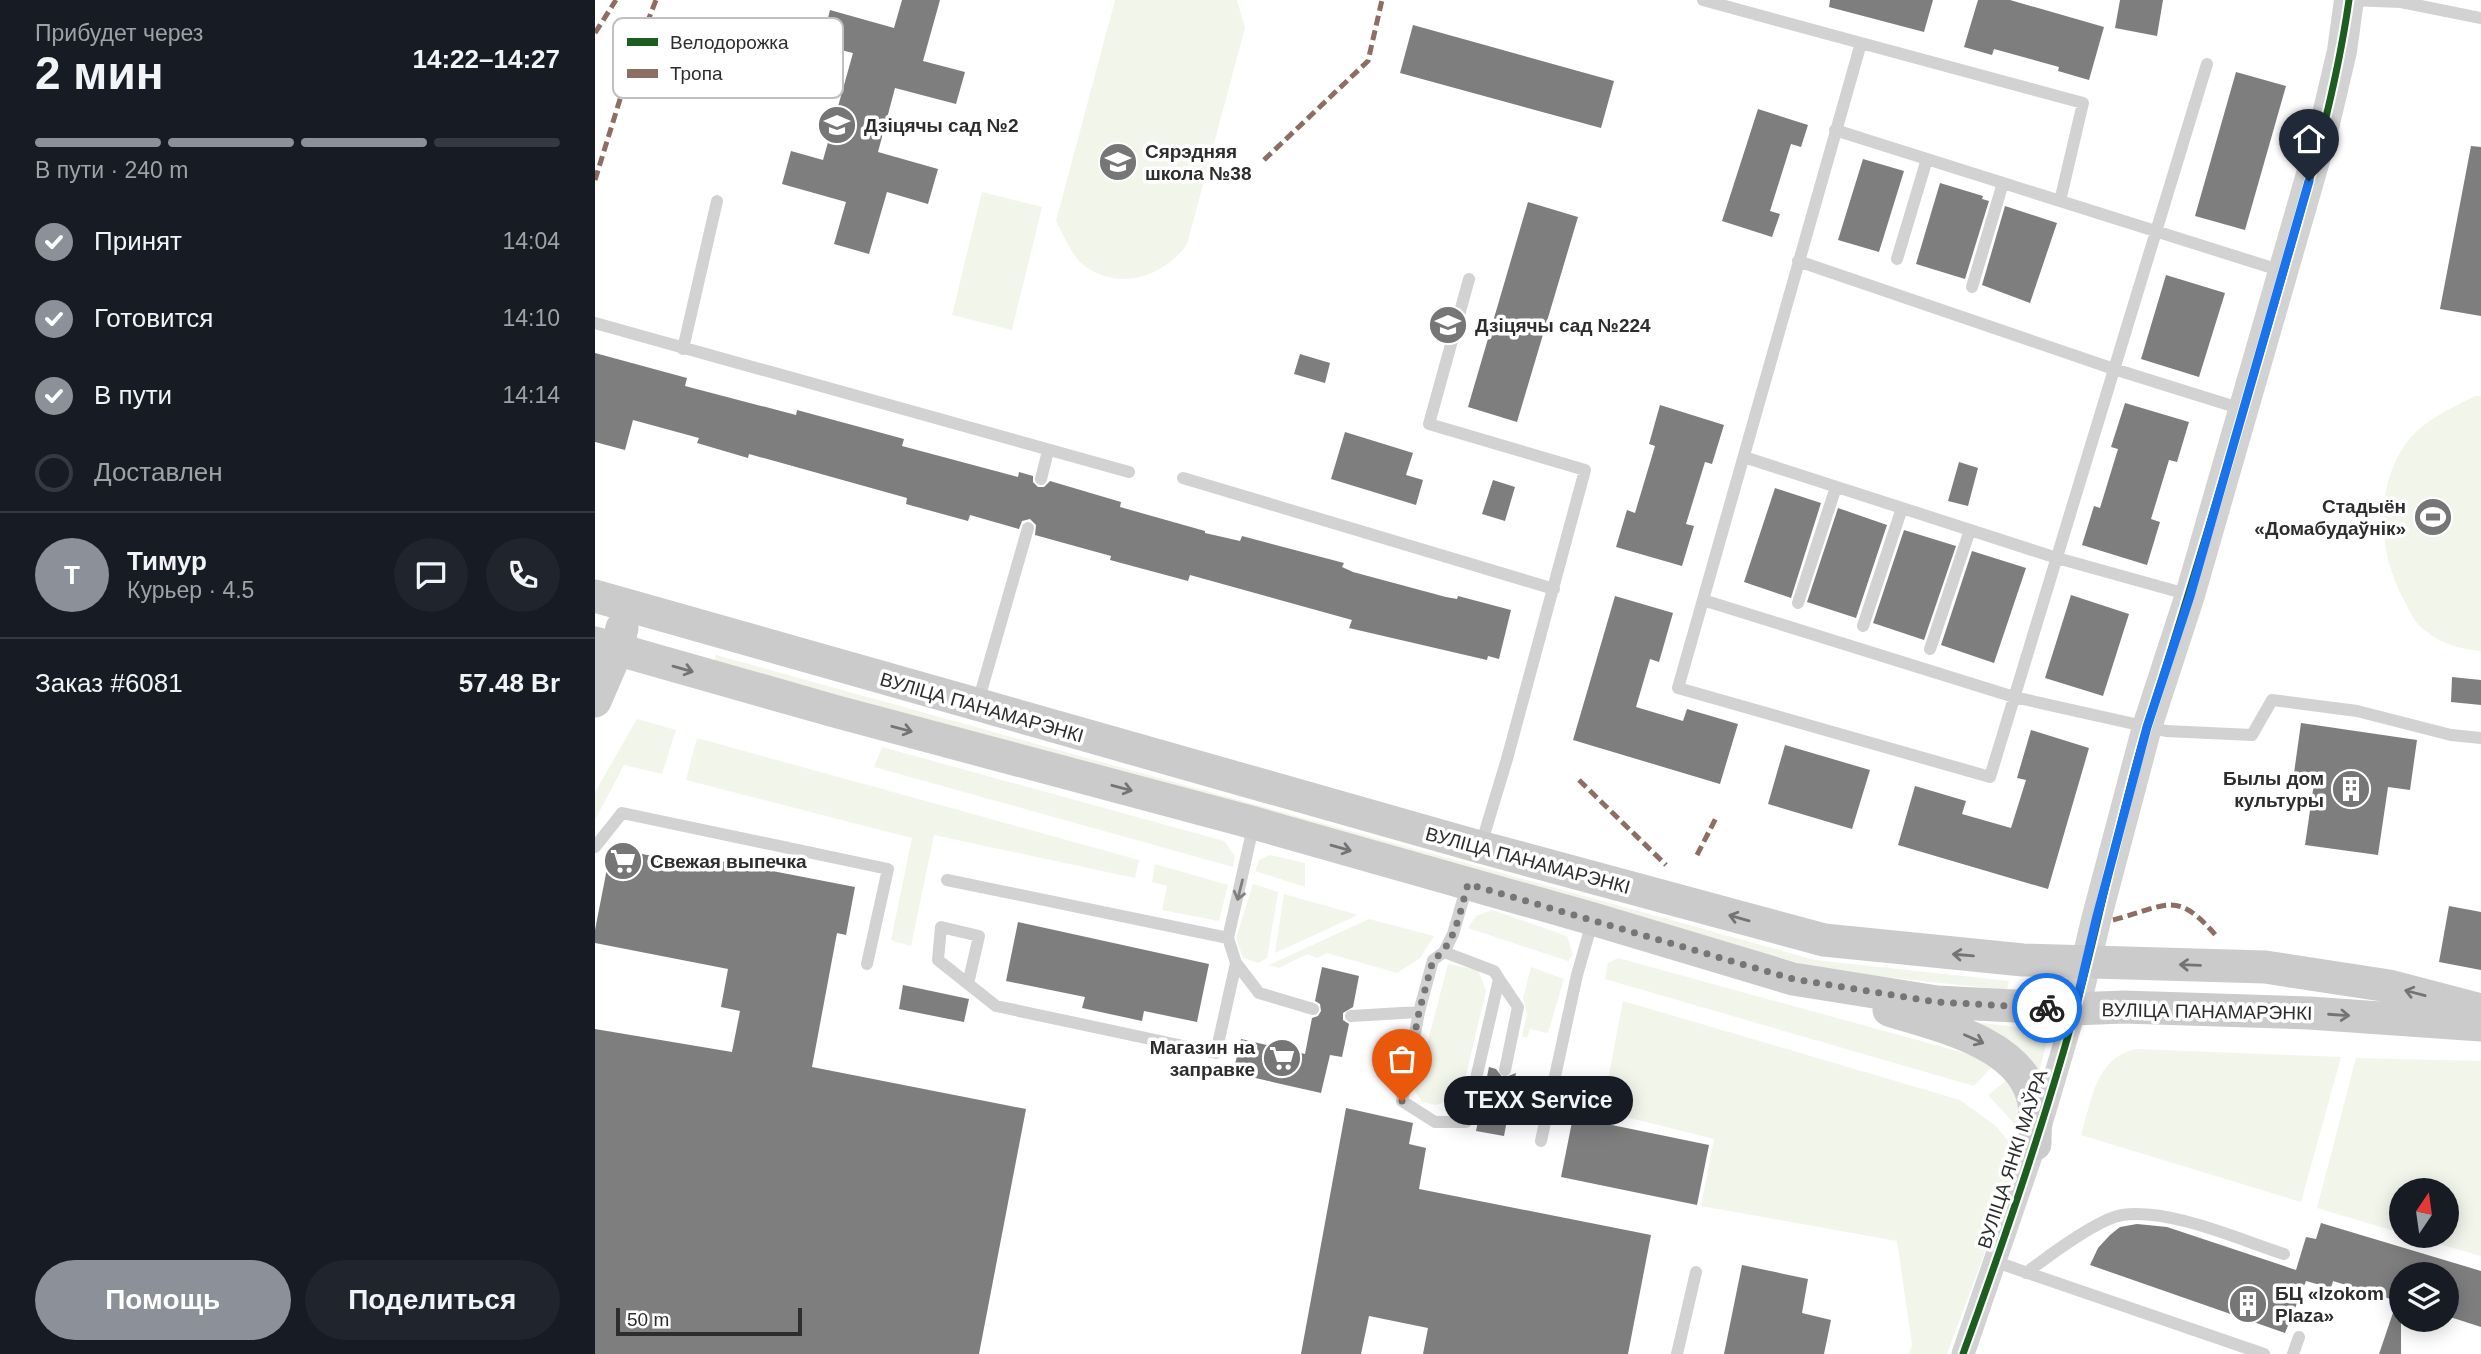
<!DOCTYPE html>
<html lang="ru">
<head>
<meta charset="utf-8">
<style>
  :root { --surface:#171b24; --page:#20242c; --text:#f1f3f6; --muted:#9ea1a6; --line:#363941; --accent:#8c9099 }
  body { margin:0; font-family:Arial,sans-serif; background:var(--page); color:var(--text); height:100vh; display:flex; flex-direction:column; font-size:26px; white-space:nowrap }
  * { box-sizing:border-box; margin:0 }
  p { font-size:23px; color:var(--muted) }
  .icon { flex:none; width:38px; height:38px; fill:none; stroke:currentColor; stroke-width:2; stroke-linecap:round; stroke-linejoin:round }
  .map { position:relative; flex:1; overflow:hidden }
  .sheet { display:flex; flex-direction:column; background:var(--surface); width:595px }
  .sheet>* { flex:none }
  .needle { width:46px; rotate:13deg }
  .tools { position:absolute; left:1794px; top:1178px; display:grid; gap:14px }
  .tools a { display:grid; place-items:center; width:70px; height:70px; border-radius:50%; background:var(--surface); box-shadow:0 4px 18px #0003; font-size:35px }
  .scale { position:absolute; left:21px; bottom:18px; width:186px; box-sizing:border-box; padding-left:7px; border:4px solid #2d2d2d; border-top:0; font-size:19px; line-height:24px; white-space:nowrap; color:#2d2d2d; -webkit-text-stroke:5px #fff; paint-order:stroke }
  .pin { position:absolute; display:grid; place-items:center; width:60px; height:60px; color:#fff; margin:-72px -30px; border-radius:50% 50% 50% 0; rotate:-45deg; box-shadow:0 0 7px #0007 }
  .pin .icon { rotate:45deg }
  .courier { position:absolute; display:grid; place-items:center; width:70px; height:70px; margin:-35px; border:5px solid #1a73e8; border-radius:50%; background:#fff; color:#222; box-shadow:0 2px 9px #0007 }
  .bubble { position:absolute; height:49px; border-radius:24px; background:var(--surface); box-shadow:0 4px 18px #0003; font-size:23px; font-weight:700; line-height:49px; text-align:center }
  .overview em { font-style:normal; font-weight:700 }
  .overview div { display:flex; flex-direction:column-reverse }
  .overview { display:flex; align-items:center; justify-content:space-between; height:119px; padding:0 35px }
  h1 { font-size:46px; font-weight:700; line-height:52px }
  .bar { display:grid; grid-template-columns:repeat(4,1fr); gap:10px 7px; align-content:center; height:84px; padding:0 35px }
  .bar i { height:9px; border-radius:5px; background:var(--line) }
  .bar .current { background:var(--accent) }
  .bar p { grid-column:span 4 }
  .line { display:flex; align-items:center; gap:18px; padding:0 35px; border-top:2px solid var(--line) }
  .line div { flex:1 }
  .round { display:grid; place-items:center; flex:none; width:74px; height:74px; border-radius:37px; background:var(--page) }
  ol { padding:0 35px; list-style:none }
  li { display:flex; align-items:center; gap:21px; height:77px }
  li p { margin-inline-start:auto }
  li .icon { padding:7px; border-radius:50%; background:var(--accent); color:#fff; stroke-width:4 }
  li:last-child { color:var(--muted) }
  li i { width:38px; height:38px; border:4px solid var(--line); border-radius:50% }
  .primary-button { display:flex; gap:14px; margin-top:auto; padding:14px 35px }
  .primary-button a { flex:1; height:80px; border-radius:42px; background:var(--accent); color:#fff; font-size:28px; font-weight:700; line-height:80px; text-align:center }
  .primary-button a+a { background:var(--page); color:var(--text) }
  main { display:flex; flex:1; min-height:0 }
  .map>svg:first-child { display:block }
  .green { fill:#f1f5ea }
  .building { fill:#7e7e7e }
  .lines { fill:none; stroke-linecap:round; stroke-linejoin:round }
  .service { stroke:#d2d2d2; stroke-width:12 }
  .minor { stroke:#d2d2d2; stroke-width:23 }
  .tertiary { stroke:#d2d2d2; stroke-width:30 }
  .secondary { stroke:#cbcbcb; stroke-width:33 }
  .quiet { stroke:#8d6e63; stroke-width:5; stroke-dasharray:10 5; stroke-linecap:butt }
  .cycleway-casing { stroke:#fff; stroke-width:11 }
  .cycleway { stroke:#1b5e20; stroke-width:7 }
  .oneway { stroke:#747474 }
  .oneway2 { stroke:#808080 }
  .done { stroke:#767676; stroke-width:7; stroke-dasharray:0 12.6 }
  .route { stroke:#1a73e8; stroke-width:9 }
  .labels { text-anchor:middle; stroke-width:7; stroke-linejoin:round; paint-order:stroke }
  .poi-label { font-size:19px; font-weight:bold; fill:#2d2d2d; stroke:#fff; text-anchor:start }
  .street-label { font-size:19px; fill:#2d2d2d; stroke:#fff }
  .key { fill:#fff; stroke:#c0c0c0; stroke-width:2 }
  .key-label { font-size:19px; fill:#2d2d2d }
</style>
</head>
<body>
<main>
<section class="sheet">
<div class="overview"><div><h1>2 мин</h1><p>Прибудет через</p></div><em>14:22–14:27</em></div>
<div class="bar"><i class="current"></i><i class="current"></i><i class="current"></i><i></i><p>В пути · 240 m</p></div>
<ol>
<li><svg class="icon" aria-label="check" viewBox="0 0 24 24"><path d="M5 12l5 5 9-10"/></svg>Принят<p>14:04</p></li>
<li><svg class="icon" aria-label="check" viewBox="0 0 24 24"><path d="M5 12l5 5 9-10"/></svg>Готовится<p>14:10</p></li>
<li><svg class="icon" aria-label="check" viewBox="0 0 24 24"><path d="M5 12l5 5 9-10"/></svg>В пути<p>14:14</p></li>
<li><i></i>Доставлен</li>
</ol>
<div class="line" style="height:126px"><b class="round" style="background:var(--accent);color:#fff">Т</b><div><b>Тимур</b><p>Курьер · 4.5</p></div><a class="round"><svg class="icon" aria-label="chat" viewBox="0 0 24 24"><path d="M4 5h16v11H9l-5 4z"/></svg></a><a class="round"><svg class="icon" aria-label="phone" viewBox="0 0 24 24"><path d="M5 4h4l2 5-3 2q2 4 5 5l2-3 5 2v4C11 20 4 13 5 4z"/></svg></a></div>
<div class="line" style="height:91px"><div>Заказ #6081</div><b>57.48 Br</b></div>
<div class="primary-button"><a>Помощь</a><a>Поделиться</a></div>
</section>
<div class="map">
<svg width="1886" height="1354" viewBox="0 0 1886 1354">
  <rect width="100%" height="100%" fill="#fff"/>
  <!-- green -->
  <path class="green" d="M 520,0 L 642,0 L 650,28 L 592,244 C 570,276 526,291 491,267 C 477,257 469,236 461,221 Z
    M 387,192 L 447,207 L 417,330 L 357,315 Z
    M 1880,396 L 1886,396 L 1886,651 C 1862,649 1841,642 1824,625 C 1818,619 1814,610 1810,602 C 1783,554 1778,486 1813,441 C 1829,420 1857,408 1880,396 Z
    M 121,655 L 1220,960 L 1414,981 L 1412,990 L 1233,971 L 118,665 Z
    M 42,719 L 81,730 L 67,774 L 29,765 L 0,820 L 0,792 Z
    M 102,738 L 544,860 L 540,878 L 339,835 L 316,946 L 296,940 L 317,838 L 91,780 Z
    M 287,747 L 629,841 L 640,856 L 638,867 L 279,767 Z
    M 675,855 L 710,863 L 710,887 L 660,871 L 664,860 Z
    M 560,864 L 633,885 L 624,921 L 567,910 L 572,886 L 557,882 Z
    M 658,884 L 683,892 L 672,958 L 663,963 L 648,958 L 641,938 Z
    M 689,894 L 763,915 L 680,953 Z
    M 897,910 L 972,936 L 978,955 L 973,961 L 873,928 L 881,916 Z
    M 774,919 L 839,936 L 825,958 L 802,973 L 732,953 L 722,958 L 712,954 L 684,968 L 674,965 Z
    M 1023,958 L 1388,1058 L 1396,1068 L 1379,1086 L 1010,979 L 1013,963 Z
    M 853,964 L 883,970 L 891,991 L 870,1079 L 848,1103 L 840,1105 L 827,1102 L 820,1091 Z
    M 936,967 L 969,979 L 953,1033 L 935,1029 L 932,1038 L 927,1037 L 932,1013 L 928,998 Z
    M 1028,1001 L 1365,1100 L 1401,1126 L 1417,1146 L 1421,1169 L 1352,1354 L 1314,1354 L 1317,1345 L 1302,1241 L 1106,1206 L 1119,1139 L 1007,1111 Z
    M 1338,1017 L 1454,1031 L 1444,1074 Z
    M 1541,1049 L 1746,1057 L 1706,1202 L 1486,1135 C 1497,1100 1500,1058 1541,1049 Z
    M 1761,1058 L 1886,1061 L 1886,1256 L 1816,1236 L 1852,1236 L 1852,1190 L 1806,1190 L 1806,1233 L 1722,1208 Z
    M 1413,1079 L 1435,1107 L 1432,1128 L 1423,1128 L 1393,1095 Z"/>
  <!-- building -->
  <path class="building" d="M 307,0 L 345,0 L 328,61 L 370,72 L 361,104 L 300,88 L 283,152 L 343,169 L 333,204 L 292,192 L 274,254 L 239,244 L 251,202 L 187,184 L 196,151 L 228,160 L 258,53 L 226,45 L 235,10 L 299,28 Z
    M 1235,0 L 1338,0 L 1329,32 L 1234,7 Z
    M 1383,0 L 1415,0 L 1509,27 L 1494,80 L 1463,71 L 1464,67 L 1399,49 L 1397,55 L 1369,47 Z
    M 1525,0 L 1568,0 L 1562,36 L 1520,28 Z
    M 818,25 L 1019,81 L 1006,128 L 805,73 Z
    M 1641,72 L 1691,86 L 1650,230 L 1600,216 Z
    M 1163,109 L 1213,125 L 1206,147 L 1196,144 L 1175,211 L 1185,214 L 1177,237 L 1127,221 Z
    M 1876,146 L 1886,147 L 1886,316 L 1845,309 Z
    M 1268,159 L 1309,171 L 1284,252 L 1243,240 Z
    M 1345,183 L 1388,196 L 1387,199 L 1394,201 L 1370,279 L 1321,264 Z
    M 933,202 L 983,217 L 922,422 L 873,407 Z
    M 1410,206 L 1462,223 L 1435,303 L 1387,285 Z
    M 1571,275 L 1630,293 L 1604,377 L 1546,359 Z
    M 0,353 L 92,378 L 90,386 L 201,415 L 202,410 L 309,439 L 307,446 L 423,477 L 424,472 L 438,476 L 438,482 L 443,487 L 449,487 L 455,481 L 526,502 L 525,507 L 610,531 L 610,533 L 645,541 L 647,536 L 749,563 L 747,567 L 758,572 L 851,597 L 862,599 L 863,596 L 916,610 L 904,659 L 893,656 L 892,660 L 754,628 L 757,620 L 595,575 L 593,581 L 515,560 L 516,556 L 440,535 L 441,525 L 435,519 L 427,521 L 424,529 L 375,515 L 373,521 L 311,504 L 312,498 L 154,454 L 153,458 L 102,443 L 104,438 L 38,420 L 30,450 L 0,442 Z
    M 705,354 L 735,363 L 730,383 L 699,374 Z
    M 1530,403 L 1594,422 L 1582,462 L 1574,460 L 1556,519 L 1565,522 L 1552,565 L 1487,545 L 1499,506 L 1505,508 L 1523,449 L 1516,447 Z
    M 1065,405 L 1129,425 L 1117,464 L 1110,462 L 1091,524 L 1099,526 L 1087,566 L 1021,547 L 1032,510 L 1040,513 L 1060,446 L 1054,444 Z
    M 750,432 L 818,453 L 811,475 L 828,480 L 821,505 L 736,479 Z
    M 1364,462 L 1383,468 L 1373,506 L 1353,501 Z
    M 898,480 L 920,487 L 910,521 L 887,514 Z
    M 1180,488 L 1226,503 L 1196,598 L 1149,582 Z
    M 1243,508 L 1292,525 L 1261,618 L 1212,602 Z
    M 1309,530 L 1361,546 L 1329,640 L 1278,623 Z
    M 1377,551 L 1431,568 L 1399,663 L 1346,645 Z
    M 1476,595 L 1534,614 L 1508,696 L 1450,678 Z
    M 1020,596 L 1078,613 L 1064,662 L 1055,659 L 1041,707 L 1088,721 L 1092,709 L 1143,724 L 1125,784 L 978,740 Z
    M 1857,677 L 1886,680 L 1886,705 L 1856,702 Z
    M 1706,723 L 1822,740 L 1815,790 L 1793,787 L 1783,855 L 1710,845 L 1720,776 L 1699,773 Z
    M 1436,730 L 1494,748 L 1453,889 L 1303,845 L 1320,786 L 1371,801 L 1367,814 L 1416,828 L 1431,780 L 1422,778 Z
    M 1190,745 L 1275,770 L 1257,829 L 1173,804 Z
    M 16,848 L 125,869 L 126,861 L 260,887 L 251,935 L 242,933 L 217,1067 L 431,1109 L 384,1354 L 0,1354 L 0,1029 L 137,1052 L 145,1011 L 126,1007 L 133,969 L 0,943 L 0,930 Z
    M 1854,906 L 1886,912 L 1886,970 L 1844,962 Z
    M 423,922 L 614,964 L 602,1022 L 549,1011 L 547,1021 L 487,1008 L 490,997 L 411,981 Z
    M 727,967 L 764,976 L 758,1007 L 748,1013 L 748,1020 L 754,1024 L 747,1057 L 735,1055 L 726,1093 L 638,1073 L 646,1039 L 710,1054 L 717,1018 L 723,1016 L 726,1011 L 725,1004 L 720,1001 Z
    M 308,985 L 374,999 L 369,1022 L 304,1009 Z
    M 894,1067 L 901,1069 L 908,1078 L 921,1073 L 909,1136 L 881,1131 Z
    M 751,1108 L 818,1123 L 814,1144 L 831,1148 L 824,1189 L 1056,1235 L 1033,1354 L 828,1354 L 833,1328 L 774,1316 L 766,1354 L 706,1354 Z
    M 978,1117 L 1114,1145 L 1102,1205 L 966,1177 Z
    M 1726,1223 L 1886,1271 L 1886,1327 L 1852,1316 L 1852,1274 L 1806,1274 L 1806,1354 L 1784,1354 L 1802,1301 L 1738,1281 L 1736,1288 L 1711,1281 L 1690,1333 L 1495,1265 L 1503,1248 L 1515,1235 L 1525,1227 L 1542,1224 L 1572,1227 L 1701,1270 L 1711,1237 L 1721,1239 Z
    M 1147,1265 L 1213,1279 L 1207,1313 L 1236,1320 L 1229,1354 L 1129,1354 Z"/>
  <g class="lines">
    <!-- service -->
    <path class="service" d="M 1108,0 L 1266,43 L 1083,688 L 1395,777 L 1612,64
      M 1754,0 L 1806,2 L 1886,18
      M 1266,43 L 1488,103 L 1465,201
      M 1240,130 L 1687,271
      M 1302,259 L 1332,159
      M 1203,261 L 1519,369 L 1647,409
      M 874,279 L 834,424 L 990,470 L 912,759 L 886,845
      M 1377,287 L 1408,183
      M 0,323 L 534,472
      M 88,349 L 122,201
      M 1149,457 L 1462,558 L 1595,595
      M 588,478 L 959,589
      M 446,479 L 453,451
      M 1108,600 L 1419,697 L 1571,731 L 1657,735 L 1677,700 L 1762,711 L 1856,735 L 1886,738
      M 1203,603 L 1241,487
      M 1268,626 L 1307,508
      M 1335,649 L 1375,530
      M 383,702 L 433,528
      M 659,823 L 633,938 L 641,963 L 664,993 L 718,1009
      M 0,847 L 27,813 L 293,869 L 272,964
      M 352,880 L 633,938
      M 904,979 L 923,1007 L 910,1070
      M 373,984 L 384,936 L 346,927 L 343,960 L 401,1006 L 621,1053 L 641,963
      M 824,1012 L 807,1101 L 840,1122 L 871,1122 L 904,979 L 899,971 L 849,952
      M 756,1016 L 824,1012 L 838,960 L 849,952 L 858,934 L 872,886
      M 946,1141 L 982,975 L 998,919
      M 1401,1262 L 1669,1354
      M 1431,1273 C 1452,1257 1503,1219 1527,1215 C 1574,1208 1643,1239 1689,1254
      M 1082,1354 L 1101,1272
      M 1698,1354 L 1704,1337"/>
    <!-- minor -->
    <path class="minor" d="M 1368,1354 L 1440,1144 L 1480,1009"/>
    <!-- tertiary -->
    <path class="tertiary" d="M 1480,1009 L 1501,920 L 1552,727 L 1595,595 L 1727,136 L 1747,51 L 1754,0"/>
    <!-- secondary -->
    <path class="secondary" d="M 0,596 L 885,847 L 1229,940 L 1428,960 L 1670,967 L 1794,986 L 1886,1010
      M 0,643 L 239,711 L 659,823 L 998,919 L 1198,979 L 1342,1002 L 1480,1009 L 1528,1007 L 1714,1013 L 1886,1025
      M 0,701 L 22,650 L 27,628
      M 1294,1010 C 1340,1025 1421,1041 1437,1095 C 1442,1109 1440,1129 1440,1144"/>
    <!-- quiet -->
    <path class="quiet" d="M 0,33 L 21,0
      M 669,160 L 773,61 L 787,0
      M 0,180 L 35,67 L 61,0
      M 984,780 L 1071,865
      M 1102,855 L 1121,818
      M 1518,920 C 1573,906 1581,888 1623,938"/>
    <!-- cycleway casing -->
    <g class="cycleway-casing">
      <path id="cycleway" d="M 1368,1354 C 1409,1241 1448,1127 1480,1011 C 1506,915 1524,817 1553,723 C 1597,585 1638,447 1678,309 C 1707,207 1739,105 1754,0"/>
    </g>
    <!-- cycleway -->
    <use href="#cycleway" class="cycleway"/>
  </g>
  <!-- one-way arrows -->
  <defs><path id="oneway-shaft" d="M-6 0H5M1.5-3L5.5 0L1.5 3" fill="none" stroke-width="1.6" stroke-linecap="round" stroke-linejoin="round" transform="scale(1.75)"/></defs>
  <g class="oneway">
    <use href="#oneway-shaft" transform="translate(88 669) rotate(16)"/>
    <use href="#oneway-shaft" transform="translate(307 729) rotate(15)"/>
    <use href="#oneway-shaft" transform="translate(527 788) rotate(15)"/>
    <use href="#oneway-shaft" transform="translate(746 848) rotate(16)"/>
    <use href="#oneway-shaft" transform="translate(1144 918) rotate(-164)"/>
    <use href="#oneway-shaft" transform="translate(1368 955) rotate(-175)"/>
    <use href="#oneway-shaft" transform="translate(1595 965) rotate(-178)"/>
    <use href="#oneway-shaft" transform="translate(1820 993) rotate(-165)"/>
    <use href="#oneway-shaft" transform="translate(1744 1015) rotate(4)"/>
    <use href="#oneway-shaft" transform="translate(1379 1039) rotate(24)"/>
  </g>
  <use class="oneway2" href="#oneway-shaft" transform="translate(645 890) rotate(104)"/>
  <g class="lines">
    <!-- done -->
    <path class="done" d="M 807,1101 L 824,1012 L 838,960 C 861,944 865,910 873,884 L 1198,979 L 1342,1002 L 1452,1008"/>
    <!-- route -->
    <path class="route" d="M 1452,1008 L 1480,1009 L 1501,920 L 1552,727 L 1595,596 L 1714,181"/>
  </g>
  <!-- icons -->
  <defs>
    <g id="school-disc" transform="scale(2.0125)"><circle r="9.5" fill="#767676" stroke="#fff"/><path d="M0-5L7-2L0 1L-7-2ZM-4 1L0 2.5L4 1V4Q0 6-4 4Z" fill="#fff"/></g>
    <g id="stadium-disc" transform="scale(2.0125)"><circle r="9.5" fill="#767676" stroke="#fff"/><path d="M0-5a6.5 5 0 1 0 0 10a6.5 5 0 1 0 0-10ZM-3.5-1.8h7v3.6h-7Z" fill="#fff"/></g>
    <g id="building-disc" transform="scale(2.0125)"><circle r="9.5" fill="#767676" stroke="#fff"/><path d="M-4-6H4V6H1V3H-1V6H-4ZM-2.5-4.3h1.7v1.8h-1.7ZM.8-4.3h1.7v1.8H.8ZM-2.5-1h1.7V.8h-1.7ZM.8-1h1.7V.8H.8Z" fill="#fff"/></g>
    <g id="supermarket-disc" transform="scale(2.0125)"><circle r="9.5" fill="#767676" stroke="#fff"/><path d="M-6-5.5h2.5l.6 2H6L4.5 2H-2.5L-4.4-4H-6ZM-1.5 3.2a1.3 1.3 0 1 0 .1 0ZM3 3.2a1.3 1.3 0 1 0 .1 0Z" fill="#fff"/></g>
  </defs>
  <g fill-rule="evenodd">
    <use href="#school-disc" x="242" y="125"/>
    <use href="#school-disc" x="523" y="162"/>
    <use href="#school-disc" x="853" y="325"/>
    <use href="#stadium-disc" x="1838" y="517"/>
    <use href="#building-disc" x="1756" y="789"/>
    <use href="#supermarket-disc" x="28" y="861"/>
    <use href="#supermarket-disc" x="687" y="1058"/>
    <use href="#building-disc" x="1653" y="1304"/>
  </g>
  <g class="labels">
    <!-- poi labels -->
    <g class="poi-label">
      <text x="269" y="132">Дзіцячы сад №2</text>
      <text x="550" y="158">Сярэдняя<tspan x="550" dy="22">школа №38</tspan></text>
      <text x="880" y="332">Дзіцячы сад №224</text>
      <text x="1811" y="513" text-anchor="end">Стадыён<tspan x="1811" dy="22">«Домабудаўнік»</tspan></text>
      <text x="1729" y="785" text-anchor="end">Былы дом<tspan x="1729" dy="22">культуры</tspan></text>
      <text x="55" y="868">Свежая выпечка</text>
      <text x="660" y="1054" text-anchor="end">Магазин на<tspan x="660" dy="22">заправке</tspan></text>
      <text x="1680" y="1300">БЦ «Izokom<tspan x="1680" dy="22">Plaza»</tspan></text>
    </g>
    <!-- street labels -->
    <g class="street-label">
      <text transform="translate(387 707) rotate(16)" y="7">ВУЛІЦА ПАНАМАРЭНКІ</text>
      <text transform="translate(933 860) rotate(15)" y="7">ВУЛІЦА ПАНАМАРЭНКІ</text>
      <text transform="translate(1612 1011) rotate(1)" y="7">ВУЛІЦА ПАНАМАРЭНКІ</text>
      <text transform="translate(1417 1159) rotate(-72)" y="7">ВУЛІЦА ЯНКІ МАЎРА</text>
    </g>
  </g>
  <!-- legend -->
  <rect x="18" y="18" width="230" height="80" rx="10" class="key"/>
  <rect x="32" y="38" width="31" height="8" fill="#1b5e20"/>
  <rect x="32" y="69" width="31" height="9" fill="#8d6e63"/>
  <g class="key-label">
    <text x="75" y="49">Велодорожка</text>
    <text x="75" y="80">Тропа</text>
  </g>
</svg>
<div class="tools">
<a><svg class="needle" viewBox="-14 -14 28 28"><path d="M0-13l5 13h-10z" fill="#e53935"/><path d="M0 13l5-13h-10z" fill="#9ea1a6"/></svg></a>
<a><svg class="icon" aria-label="layers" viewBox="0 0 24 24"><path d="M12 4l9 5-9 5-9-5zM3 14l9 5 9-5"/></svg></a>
</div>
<div class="scale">50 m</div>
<div class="pin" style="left:807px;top:1101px;background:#ea580c"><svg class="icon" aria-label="bag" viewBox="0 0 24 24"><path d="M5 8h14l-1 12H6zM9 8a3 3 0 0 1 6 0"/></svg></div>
<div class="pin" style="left:1714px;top:181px;background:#1f2937"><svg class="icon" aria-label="home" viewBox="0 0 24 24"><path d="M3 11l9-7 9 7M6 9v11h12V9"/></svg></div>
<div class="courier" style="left:1452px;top:1008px"><svg class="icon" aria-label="bike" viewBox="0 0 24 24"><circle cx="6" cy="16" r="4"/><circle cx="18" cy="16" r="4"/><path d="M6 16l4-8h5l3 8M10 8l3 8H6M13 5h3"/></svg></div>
<div class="bubble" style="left:849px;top:1076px;width:189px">TEXX Service</div>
</div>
</main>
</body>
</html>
